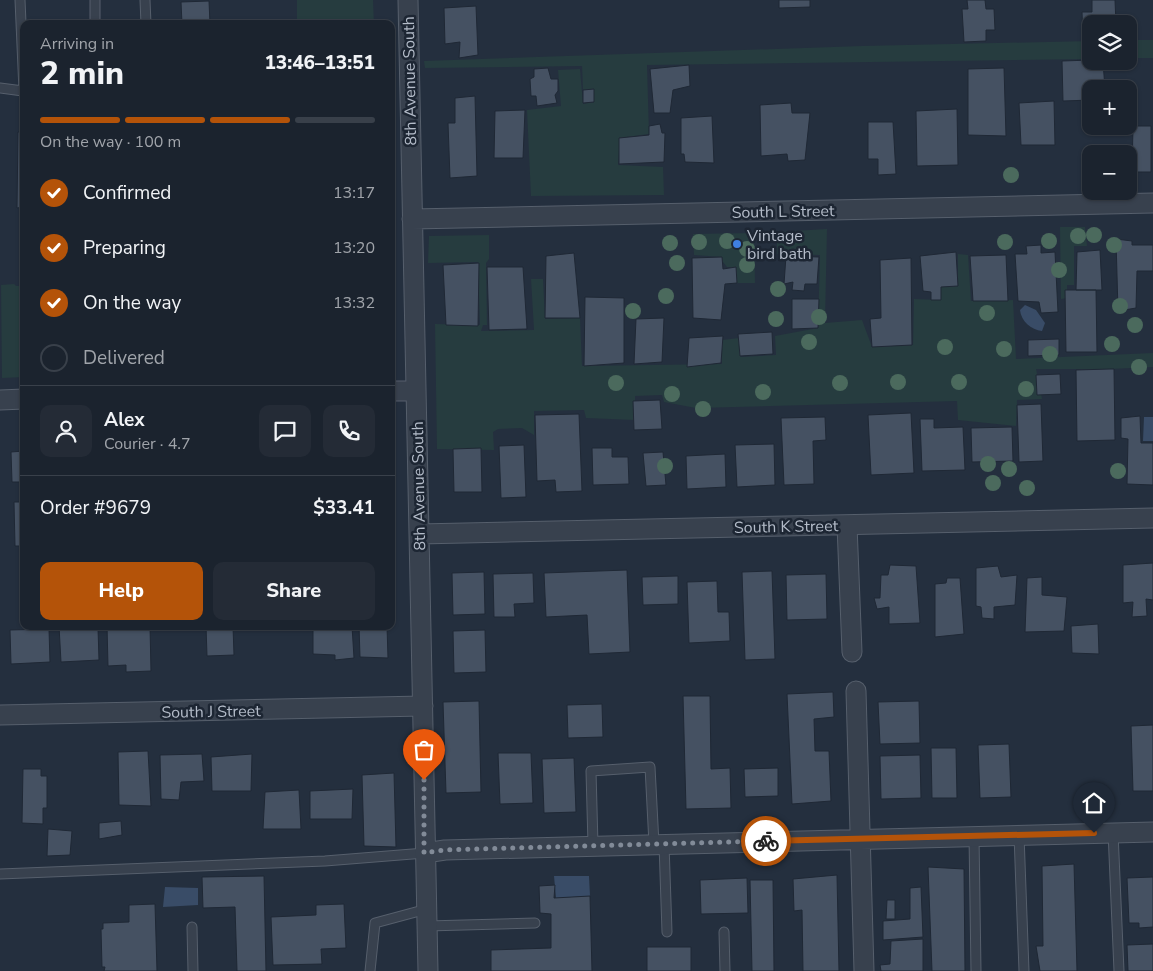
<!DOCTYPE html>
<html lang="en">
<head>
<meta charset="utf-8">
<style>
  :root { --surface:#1b232e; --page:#242b36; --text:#f1f3f6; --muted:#a0a4aa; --line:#39404a; --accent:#b45309 }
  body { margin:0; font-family:"Nunito Sans",sans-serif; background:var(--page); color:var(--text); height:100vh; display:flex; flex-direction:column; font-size:19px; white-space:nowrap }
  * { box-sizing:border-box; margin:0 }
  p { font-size:16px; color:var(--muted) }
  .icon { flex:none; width:28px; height:28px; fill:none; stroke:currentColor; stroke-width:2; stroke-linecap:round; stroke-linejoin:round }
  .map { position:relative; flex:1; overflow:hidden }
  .sheet { position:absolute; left:20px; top:20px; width:375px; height:610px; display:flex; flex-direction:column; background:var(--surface); border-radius:10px; box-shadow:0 1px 4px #0004,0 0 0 1px var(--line) }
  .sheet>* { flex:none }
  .controls { position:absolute; left:1082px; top:15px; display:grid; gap:10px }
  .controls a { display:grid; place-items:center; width:55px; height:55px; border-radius:10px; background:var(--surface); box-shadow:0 1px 4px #0004,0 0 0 1px var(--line); font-size:25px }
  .pin { position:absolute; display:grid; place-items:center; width:42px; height:42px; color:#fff; margin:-51px -21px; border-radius:50% 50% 50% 0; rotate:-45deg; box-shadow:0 0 5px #0007 }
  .pin .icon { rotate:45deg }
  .courier { position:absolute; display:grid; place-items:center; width:50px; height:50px; margin:-25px; border:4px solid #b45309; border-radius:50%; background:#fff; color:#222; box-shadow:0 1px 6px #0007 }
  .head em { font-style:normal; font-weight:800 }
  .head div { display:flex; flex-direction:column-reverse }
  .head { display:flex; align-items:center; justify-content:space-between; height:85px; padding:0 20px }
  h1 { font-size:32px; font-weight:800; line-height:38px }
  .bar { display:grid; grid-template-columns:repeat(4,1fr); gap:8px 5px; align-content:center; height:60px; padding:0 20px }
  .bar i { height:6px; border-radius:4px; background:var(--line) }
  .bar .active { background:var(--accent) }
  .bar p { grid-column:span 4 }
  .line { display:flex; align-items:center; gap:12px; padding:0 20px; border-top:1px solid var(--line) }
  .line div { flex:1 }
  .round { display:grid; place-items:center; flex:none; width:52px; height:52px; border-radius:10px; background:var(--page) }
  ol { padding:0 20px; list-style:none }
  li { display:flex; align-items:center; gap:15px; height:55px }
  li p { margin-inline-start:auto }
  li .icon { padding:5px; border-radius:50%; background:var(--accent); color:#fff; stroke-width:4 }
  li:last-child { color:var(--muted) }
  li i { width:28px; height:28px; border:2px solid var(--line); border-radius:50% }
  .cta { display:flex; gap:10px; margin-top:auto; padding:10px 20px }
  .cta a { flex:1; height:58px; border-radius:10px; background:var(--accent); color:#fff; font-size:20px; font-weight:800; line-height:58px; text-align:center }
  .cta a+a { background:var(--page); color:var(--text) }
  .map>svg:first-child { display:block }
  .green { fill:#263c3f }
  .water { fill:#394c67 }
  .building { fill:#455162; stroke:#1f2835 }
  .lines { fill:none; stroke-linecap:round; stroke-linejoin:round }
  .service-casing { stroke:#565f6c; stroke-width:11 }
  .minor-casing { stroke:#565f6c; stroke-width:21 }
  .service { stroke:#38414e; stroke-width:9 }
  .minor { stroke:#38414e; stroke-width:19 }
  .tree { fill:#4b6a5d }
  .done { stroke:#828b98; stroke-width:5; stroke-dasharray:0 9 }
  .route { stroke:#b45309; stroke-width:6 }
  .shop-dot { fill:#3f7fe0; stroke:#1d2633; stroke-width:2 }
  .labels { text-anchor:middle; stroke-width:5; stroke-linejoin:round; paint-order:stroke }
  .street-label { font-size:16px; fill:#b4bcc9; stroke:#1d2633 }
  .poi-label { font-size:16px; fill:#b4bcc9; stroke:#1d2633; text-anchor:start }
</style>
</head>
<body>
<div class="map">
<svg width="1153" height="971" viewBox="0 0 1153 971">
  <rect width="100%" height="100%" fill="#242f3e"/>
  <!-- green -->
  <path class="green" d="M 297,0 L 373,0 L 374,24 L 297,24 Z
    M 1129,40 L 1153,40 L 1153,58 L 1129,58 Z
    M 1091,41 L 1091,59 L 647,65 L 649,134 L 620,138 L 618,165 L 663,167 L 664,195 L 531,196 L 527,110 L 561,106 L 558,70 L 580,69 L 583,104 L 594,102 L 593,89 L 583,90 L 582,66 L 425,68 L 424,61 L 862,46 Z
    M 1060,227 L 1085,227 L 1087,246 L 1074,246 L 1074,285 L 1067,285 L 1067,298 L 1061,299 Z
    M 827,229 L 825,323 L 862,320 L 872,347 L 913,345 L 914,299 L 940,300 L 941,287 L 958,286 L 958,254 L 968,255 L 971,301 L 1013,300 L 1016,359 L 1153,353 L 1153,367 L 1110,369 L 1036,369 L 1042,399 L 1017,400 L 1016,426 L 958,420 L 957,401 L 696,408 L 664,402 L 662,395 L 635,396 L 635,420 L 586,418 L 584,410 L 534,411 L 534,435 L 522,428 L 498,429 L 493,432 L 494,450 L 437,449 L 435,324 L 480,325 L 478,262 L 428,263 L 429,236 L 489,235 L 489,259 L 486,263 L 487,325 L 483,325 L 481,331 L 534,330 L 531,279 L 543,279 L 545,319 L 580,318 L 582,366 L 722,364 L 722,340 L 739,338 L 741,357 L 776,355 L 775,336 L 818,328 L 820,255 L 777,254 L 777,232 Z
    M 754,233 L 755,283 L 737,283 L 736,267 L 727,267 L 723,262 L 722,257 L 694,255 L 693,234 Z
    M 14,284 L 16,286 L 23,286 L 24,377 L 2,378 L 1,285 Z
    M 391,365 L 396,365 L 396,543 L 391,543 L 391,401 L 393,401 L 391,400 Z"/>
  <!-- water -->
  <path class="water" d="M 1025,305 L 1036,310 L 1045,323 L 1042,331 C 1031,330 1021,321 1020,310 Z
    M 1144,417 L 1153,417 L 1153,441 L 1143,441 Z
    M 554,876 L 589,876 L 590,896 L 556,898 Z
    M 165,887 L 198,888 L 198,905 L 163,907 Z"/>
  <!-- building -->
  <path class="building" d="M 779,0 L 810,0 L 810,7 L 779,8 Z
    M 967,0 L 985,0 L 986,9 L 994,9 L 995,30 L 986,30 L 986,41 L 964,42 L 962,9 L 968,9 Z
    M 1092,0 L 1115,0 L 1116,24 L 1091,24 L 1091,38 L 1083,39 L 1082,12 L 1092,12 Z
    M 209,1 L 210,24 L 182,24 L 181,2 Z
    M 476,6 L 478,55 L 459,58 L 460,42 L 445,44 L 444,8 Z
    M 1091,60 L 1091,61 L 1103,61 L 1105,89 L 1091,89 L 1091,100 L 1063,101 L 1062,61 Z
    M 689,65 L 690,86 L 673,90 L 670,113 L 654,113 L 650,69 Z
    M 548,68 L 551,79 L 558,79 L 558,91 L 555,95 L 557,103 L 537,106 L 536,96 L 531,96 L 530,79 L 534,77 L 534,69 Z
    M 1004,68 L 1006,136 L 968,135 L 968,69 Z
    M 594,89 L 594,102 L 583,103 L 583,90 Z
    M 475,96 L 477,176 L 450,178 L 448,123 L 455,123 L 455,98 Z
    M 1054,101 L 1055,145 L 1021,145 L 1019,103 Z
    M 791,103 L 792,113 L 810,113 L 805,160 L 788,161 L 787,154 L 761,156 L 760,105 Z
    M 957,109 L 958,165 L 917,166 L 916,111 Z
    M 525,110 L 523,158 L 494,158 L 495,111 Z
    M 712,116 L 714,163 L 685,162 L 684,154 L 681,154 L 681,118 Z
    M 868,122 L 893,122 L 896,174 L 878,175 L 878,159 L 868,159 Z
    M 660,124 L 662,133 L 665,133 L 664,162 L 619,164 L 619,138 L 649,135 L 649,126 Z
    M 1133,126 L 1151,126 L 1151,172 L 1132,172 Z
    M 18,132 L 24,132 L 24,207 L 17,208 Z
    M 1116,239 L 1132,241 L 1132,245 L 1153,245 L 1153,271 L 1137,271 L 1136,308 L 1118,311 Z
    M 1041,245 L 1041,253 L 1055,252 L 1058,312 L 1041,313 L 1039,302 L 1018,301 L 1015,254 L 1027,254 L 1026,246 Z
    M 1100,250 L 1102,290 L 1076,290 L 1077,252 Z
    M 956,252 L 958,286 L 941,287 L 941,300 L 931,300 L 931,292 L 923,291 L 920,256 Z
    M 574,253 L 580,318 L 545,318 L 546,256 Z
    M 1006,255 L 1008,301 L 973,301 L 970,256 Z
    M 786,256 L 819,257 L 817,284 L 805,284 L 804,291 L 792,290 L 793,282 L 784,284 Z
    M 722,257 L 723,269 L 736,267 L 737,283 L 725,284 L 721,320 L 693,318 L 692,258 Z
    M 911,258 L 912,345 L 872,347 L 870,319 L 881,318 L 880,260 Z
    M 479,263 L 478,326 L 446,325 L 443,265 Z
    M 487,267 L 523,267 L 527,329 L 489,330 Z
    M 1065,290 L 1096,290 L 1097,352 L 1066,352 Z
    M 585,297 L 624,298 L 624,363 L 584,366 Z
    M 792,299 L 819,299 L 818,328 L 792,329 Z
    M 664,318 L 662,362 L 634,364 L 636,319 Z
    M 772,332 L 773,354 L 740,356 L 738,334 Z
    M 723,336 L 721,363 L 687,367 L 689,338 Z
    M 1059,339 L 1059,355 L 1028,356 L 1028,340 Z
    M 1110,369 L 1114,369 L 1115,440 L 1077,441 L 1076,370 Z
    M 1060,374 L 1061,394 L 1037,395 L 1036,375 Z
    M 660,400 L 662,429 L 634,430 L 633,401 Z
    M 1041,404 L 1043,461 L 1019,462 L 1017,405 Z
    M 911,413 L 914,473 L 871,475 L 868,415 Z
    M 579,414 L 582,491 L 556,492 L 555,480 L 537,481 L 535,415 Z
    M 1140,416 L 1141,443 L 1153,443 L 1153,485 L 1127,484 L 1128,439 L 1121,438 L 1121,418 Z
    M 825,417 L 826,440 L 813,441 L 814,484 L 784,485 L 781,418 Z
    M 920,419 L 934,419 L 934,428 L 963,427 L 965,470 L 922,471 Z
    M 1012,427 L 1013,461 L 972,462 L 971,428 Z
    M 774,444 L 775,485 L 737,487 L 735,445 Z
    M 524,445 L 526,497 L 501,498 L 499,446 Z
    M 481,448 L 482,492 L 454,492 L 453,449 Z
    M 592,448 L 612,448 L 612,457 L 628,457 L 629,484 L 593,485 Z
    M 24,451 L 24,546 L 15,546 L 14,502 L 21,502 L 20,482 L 12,482 L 11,452 Z
    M 663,452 L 666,485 L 646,486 L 643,453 Z
    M 725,454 L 726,487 L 687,489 L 686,456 Z
    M 1153,563 L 1153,600 L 1146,599 L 1147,616 L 1132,617 L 1133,602 L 1123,603 L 1123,565 Z
    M 890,565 L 916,566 L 920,623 L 889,624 L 889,607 L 877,609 L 874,598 L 880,598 L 881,575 L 888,575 Z
    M 998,566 L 1001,577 L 1017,575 L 1015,605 L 994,607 L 994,619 L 982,618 L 981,607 L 976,606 L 976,568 Z
    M 627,570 L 630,652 L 589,654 L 587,615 L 546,617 L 544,573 Z
    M 772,571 L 775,659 L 745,660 L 742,572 Z
    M 484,572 L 485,614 L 453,615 L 452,573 Z
    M 533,573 L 534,603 L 514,604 L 515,617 L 494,617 L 493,574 Z
    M 826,574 L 827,619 L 787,620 L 786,575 Z
    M 678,576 L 678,604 L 643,605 L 642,577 Z
    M 1042,577 L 1042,595 L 1067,597 L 1064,631 L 1025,632 L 1027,578 Z
    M 947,578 L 960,578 L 964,634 L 935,637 L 935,584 L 946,583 Z
    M 717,581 L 718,612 L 729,612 L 730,641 L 689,643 L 687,582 Z
    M 1098,624 L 1099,654 L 1072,653 L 1071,626 Z
    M 59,626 L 76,626 L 76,629 L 98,628 L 99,660 L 61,662 Z
    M 107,626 L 150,626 L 151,671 L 126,672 L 126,665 L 108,666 Z
    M 206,626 L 233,626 L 234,655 L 207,656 Z
    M 313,626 L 352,626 L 354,658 L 335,660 L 335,655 L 313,654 Z
    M 359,626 L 387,626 L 388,658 L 360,657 Z
    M 49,629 L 50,662 L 11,664 L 10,630 Z
    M 485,630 L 486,672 L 454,673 L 453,631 Z
    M 833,692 L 834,717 L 814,719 L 815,751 L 829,751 L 831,801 L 792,804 L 787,694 Z
    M 683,696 L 710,696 L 711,769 L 730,768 L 731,808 L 686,809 Z
    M 479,701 L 481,792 L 446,793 L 443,702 Z
    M 919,701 L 920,743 L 880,744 L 878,702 Z
    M 602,704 L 603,737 L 568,738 L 567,705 Z
    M 1153,725 L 1153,791 L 1133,791 L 1131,726 Z
    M 1009,744 L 1011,797 L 980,798 L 978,745 Z
    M 931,748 L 956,748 L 957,798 L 932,798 Z
    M 148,751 L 151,806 L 119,805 L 118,752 Z
    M 498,753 L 531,753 L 533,803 L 500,804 Z
    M 202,754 L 204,781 L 181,782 L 179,800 L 161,799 L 160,755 Z
    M 252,754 L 251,791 L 212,791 L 211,757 Z
    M 920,755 L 921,798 L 881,799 L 880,756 Z
    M 574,758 L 576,812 L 544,813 L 542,759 Z
    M 778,768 L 778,796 L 745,797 L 744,769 Z
    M 23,769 L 41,769 L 41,776 L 47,776 L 47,808 L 43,808 L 43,824 L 22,823 Z
    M 394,773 L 396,847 L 364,846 L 362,775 Z
    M 353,789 L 352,819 L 310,819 L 310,791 Z
    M 299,790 L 301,829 L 263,829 L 265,792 Z
    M 121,821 L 122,835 L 99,839 L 99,823 Z
    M 48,829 L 72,831 L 70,855 L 47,856 Z
    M 1074,864 L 1077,971 L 1040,971 L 1036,946 L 1043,946 L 1042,866 Z
    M 928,867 L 964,869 L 965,971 L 932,971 Z
    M 837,875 L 839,971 L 803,971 L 802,910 L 794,911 L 793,879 Z
    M 264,876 L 266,971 L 237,971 L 235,907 L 203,908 L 202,877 Z
    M 1153,877 L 1153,927 L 1139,928 L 1139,923 L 1129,923 L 1127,878 Z
    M 747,878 L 748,913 L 701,914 L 700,880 Z
    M 750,880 L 773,880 L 774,971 L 752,971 Z
    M 555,885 L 554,898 L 590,896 L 592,971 L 491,971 L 491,950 L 551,948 L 551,914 L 540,913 L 539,886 Z
    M 921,887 L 923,937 L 883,940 L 883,921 L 910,919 L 910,888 Z
    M 887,900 L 895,900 L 895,919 L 886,919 Z
    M 155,904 L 157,971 L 104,971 L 105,967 L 102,967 L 101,929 L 103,929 L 103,923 L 129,922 L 129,905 Z
    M 344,904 L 346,948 L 321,949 L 322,964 L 273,965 L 271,917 L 316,915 L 316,905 Z
    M 923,939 L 923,971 L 881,971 L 880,965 L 890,964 L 891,941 Z
    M 1153,944 L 1153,971 L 1128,971 L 1127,945 Z
    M 647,947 L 691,947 L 691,971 L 647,971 Z"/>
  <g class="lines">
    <!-- service casing -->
    <g class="service-casing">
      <path id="service" d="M 20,0 L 24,91
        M 95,0 L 95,24
        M 145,0 L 146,24
        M 0,88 L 23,91
        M 1113,832 L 1119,971
        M 1019,835 L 1024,971
        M 974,836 L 976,971
        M 664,844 L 667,932
        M 593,845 L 591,771 L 650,767 L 654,844
        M 0,874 L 325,861 L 425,853
        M 427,926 L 535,923
        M 192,927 L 193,971
        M 724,932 L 725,971
        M 370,971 L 375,923 L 427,909"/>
    </g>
    <!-- minor casing -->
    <g class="minor-casing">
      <path id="minor" d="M 408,0 L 428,971
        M 412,219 L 1153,203
        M 391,391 L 416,391
        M 0,400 L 24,399
        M 847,525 L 852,652
        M 419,534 L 1153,518
        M 856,691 L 864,971
        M 0,715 L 423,706
        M 425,853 L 445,850 L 1153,832"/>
    </g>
    <!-- service -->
    <use href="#service" class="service"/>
    <!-- minor -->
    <use href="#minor" class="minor"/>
  </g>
  <!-- trees -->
  <g class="tree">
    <circle cx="1011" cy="175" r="8"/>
    <circle cx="1094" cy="235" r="8"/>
    <circle cx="1078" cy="236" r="8"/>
    <circle cx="727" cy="241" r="8"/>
    <circle cx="1049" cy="241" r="8"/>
    <circle cx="699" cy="242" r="8"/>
    <circle cx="1005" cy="242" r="8"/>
    <circle cx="670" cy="243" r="8"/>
    <circle cx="1114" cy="245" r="8"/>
    <circle cx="747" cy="249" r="8"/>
    <circle cx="677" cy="263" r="8"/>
    <circle cx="747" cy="265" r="8"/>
    <circle cx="1059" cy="270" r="8"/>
    <circle cx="778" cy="289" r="8"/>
    <circle cx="666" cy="296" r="8"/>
    <circle cx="1120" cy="306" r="8"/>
    <circle cx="633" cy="311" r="8"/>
    <circle cx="987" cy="313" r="8"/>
    <circle cx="819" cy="317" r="8"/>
    <circle cx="776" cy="319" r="8"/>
    <circle cx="1135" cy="325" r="8"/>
    <circle cx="809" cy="342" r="8"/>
    <circle cx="1112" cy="344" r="8"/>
    <circle cx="945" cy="347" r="8"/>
    <circle cx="1004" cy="349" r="8"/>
    <circle cx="1050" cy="354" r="8"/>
    <circle cx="1139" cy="367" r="8"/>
    <circle cx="898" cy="382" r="8"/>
    <circle cx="959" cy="382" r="8"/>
    <circle cx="616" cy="383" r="8"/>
    <circle cx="840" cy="383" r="8"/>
    <circle cx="1026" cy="389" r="8"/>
    <circle cx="763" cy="392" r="8"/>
    <circle cx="672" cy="394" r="8"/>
    <circle cx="703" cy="409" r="8"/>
    <circle cx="988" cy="464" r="8"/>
    <circle cx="665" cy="466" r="8"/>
    <circle cx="1009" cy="469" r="8"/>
    <circle cx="1118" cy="471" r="8"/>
    <circle cx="993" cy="483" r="8"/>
    <circle cx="1027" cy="488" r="8"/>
  </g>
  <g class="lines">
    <!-- done -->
    <path class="done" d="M 424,780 L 424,853 L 445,850 L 766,841"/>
    <!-- route -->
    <path class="route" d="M 766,841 L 1094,833"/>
  </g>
  <!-- markers -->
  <circle class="shop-dot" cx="737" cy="244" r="5"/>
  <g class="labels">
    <!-- street labels -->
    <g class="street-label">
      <text transform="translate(409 81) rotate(-91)" y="6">8th Avenue South</text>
      <text transform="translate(783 211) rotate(-1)" y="6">South L Street</text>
      <text transform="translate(418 486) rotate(-91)" y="6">8th Avenue South</text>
      <text transform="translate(786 526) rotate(-1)" y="6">South K Street</text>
      <text transform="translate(211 711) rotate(-1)" y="6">South J Street</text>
    </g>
    <!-- poi labels -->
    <g class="poi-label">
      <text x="747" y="241">Vintage<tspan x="747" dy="18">bird bath</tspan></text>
    </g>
  </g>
</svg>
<div class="controls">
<a><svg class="icon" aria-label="layers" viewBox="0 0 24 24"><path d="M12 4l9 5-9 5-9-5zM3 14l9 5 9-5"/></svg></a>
<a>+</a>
<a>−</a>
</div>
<div class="pin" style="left:424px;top:780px;background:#ea580c"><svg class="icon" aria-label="bag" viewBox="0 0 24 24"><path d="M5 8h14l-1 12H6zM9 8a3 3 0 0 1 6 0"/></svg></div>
<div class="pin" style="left:1094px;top:833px;background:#1f2937"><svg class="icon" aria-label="home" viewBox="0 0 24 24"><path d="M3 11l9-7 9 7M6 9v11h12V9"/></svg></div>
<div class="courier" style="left:766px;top:841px"><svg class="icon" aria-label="bike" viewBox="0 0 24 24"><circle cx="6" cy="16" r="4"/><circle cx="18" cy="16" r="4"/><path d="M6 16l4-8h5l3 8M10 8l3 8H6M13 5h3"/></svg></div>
<section class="sheet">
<div class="head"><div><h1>2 min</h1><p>Arriving in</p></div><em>13:46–13:51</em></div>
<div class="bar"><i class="active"></i><i class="active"></i><i class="active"></i><i></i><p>On the way · 100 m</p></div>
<ol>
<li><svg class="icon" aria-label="check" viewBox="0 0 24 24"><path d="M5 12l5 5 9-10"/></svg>Confirmed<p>13:17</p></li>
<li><svg class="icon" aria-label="check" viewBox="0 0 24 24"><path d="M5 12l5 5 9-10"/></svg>Preparing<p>13:20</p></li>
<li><svg class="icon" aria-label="check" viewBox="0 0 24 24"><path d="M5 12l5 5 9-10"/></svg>On the way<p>13:32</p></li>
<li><i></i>Delivered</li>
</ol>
<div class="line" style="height:90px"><a class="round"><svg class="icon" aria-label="person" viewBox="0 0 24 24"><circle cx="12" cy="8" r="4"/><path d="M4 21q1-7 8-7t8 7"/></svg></a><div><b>Alex</b><p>Courier · 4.7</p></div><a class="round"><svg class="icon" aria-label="chat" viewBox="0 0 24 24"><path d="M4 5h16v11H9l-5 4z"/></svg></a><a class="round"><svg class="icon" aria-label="phone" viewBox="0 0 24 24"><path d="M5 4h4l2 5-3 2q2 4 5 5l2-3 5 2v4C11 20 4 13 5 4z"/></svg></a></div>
<div class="line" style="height:65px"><div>Order #9679</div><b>$33.41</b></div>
<div class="cta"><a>Help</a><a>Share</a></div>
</section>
</div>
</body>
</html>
